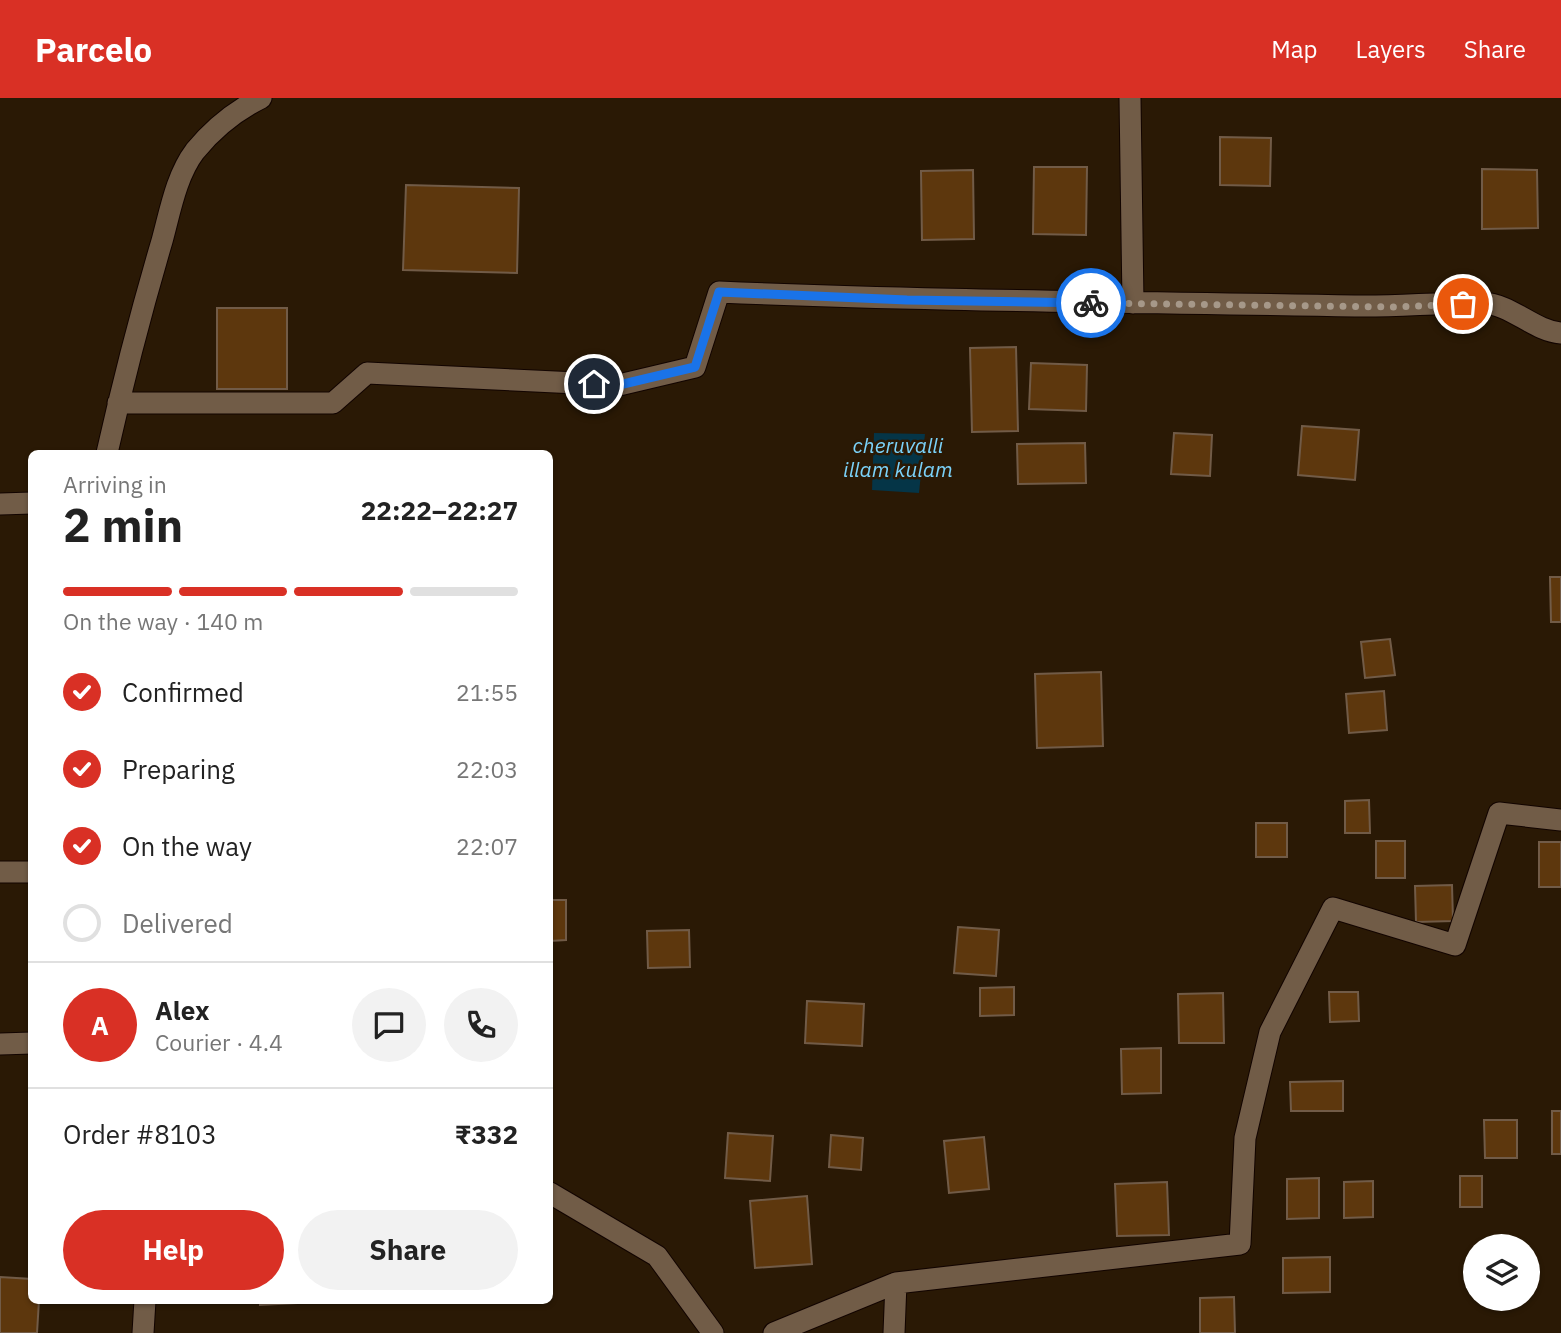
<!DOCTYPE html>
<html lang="en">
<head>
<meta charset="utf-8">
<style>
  :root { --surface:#fff; --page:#f2f2f2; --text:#222; --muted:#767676; --line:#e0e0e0; --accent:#d93025 }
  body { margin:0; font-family:"IBM Plex Sans",sans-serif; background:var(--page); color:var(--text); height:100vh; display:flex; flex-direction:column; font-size:26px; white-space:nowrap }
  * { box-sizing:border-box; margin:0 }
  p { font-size:23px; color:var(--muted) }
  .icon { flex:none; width:38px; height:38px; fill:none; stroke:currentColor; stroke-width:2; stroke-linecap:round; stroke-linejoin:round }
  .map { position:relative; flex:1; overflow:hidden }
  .side { position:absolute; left:28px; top:352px; width:525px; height:854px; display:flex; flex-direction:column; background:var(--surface); border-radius:10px; box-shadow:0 2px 5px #0004 }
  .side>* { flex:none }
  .fabs { position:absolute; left:1463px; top:1136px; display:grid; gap:14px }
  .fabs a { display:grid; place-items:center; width:77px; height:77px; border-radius:50%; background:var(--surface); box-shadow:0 2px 5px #0004; font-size:35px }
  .pin { position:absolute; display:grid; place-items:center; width:60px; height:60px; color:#fff; margin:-30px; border:4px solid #fff; border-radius:50%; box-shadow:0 2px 7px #0007 }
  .courier { position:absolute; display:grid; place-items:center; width:70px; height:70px; margin:-35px; border:5px solid #1a73e8; border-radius:50%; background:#fff; color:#222; box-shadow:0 2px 9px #0007 }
  .overview em { font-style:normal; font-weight:700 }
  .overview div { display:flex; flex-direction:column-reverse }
  .overview { display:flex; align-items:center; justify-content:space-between; height:119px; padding:0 35px }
  h1 { font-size:46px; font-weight:700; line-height:52px }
  .bar { display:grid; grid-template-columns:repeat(4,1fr); gap:10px 7px; align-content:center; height:84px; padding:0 35px }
  .bar i { height:9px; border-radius:5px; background:var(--line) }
  .bar .on { background:var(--accent) }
  .bar p { grid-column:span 4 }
  .line { display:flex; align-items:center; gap:18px; padding:0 35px; border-top:2px solid var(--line) }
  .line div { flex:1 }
  .round { display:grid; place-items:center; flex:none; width:74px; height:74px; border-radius:37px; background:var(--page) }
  ol { padding:0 35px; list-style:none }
  li { display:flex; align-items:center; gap:21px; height:77px }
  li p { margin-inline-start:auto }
  li .icon { padding:7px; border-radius:50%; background:var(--accent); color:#fff; stroke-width:4 }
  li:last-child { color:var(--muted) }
  li i { width:38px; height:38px; border:4px solid var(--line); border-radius:50% }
  .cta { display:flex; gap:14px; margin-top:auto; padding:14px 35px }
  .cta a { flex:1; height:80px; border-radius:42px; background:var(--accent); color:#fff; font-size:28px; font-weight:700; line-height:80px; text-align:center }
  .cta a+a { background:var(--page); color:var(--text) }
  header { display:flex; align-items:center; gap:42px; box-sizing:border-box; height:98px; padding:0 35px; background:var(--accent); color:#fff }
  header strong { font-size:33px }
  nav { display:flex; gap:38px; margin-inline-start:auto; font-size:24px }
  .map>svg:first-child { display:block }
  .water { fill:#053547 }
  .building { fill:#5d370d; stroke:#715b47; stroke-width:2 }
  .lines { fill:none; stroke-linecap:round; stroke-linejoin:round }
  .street-casing { stroke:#120400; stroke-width:23 }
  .street { stroke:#715c47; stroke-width:21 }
  .done { stroke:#a69889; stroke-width:7; stroke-dasharray:0 12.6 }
  .route { stroke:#1a73e8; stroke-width:9 }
  .labels { text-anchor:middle; stroke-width:5; stroke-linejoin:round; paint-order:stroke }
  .water-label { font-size:21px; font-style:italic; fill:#7bd2f9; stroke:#2a1905 }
</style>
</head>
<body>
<header>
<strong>Parcelo</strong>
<nav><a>Map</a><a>Layers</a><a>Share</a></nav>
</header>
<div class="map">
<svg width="1561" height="1235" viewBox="0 0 1561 1235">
  <rect width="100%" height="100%" fill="#2a1905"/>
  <!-- water -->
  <path class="water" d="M 874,335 L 925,336 L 919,395 L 872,392 Z"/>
  <!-- building -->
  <path class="building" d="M 1220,39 L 1271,40 L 1270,88 L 1220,87 Z
    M 1034,69 L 1087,69 L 1086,137 L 1033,136 Z
    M 1482,71 L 1537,72 L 1538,130 L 1482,131 Z
    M 973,72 L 974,141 L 922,142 L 921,73 Z
    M 406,87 L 519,90 L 517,175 L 403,172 Z
    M 217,210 L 287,210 L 287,291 L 217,291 Z
    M 1016,249 L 1018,333 L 972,334 L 970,250 Z
    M 1031,265 L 1087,267 L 1086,313 L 1029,311 Z
    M 1302,328 L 1359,332 L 1355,382 L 1298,377 Z
    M 1174,335 L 1212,337 L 1210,378 L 1171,376 Z
    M 1085,345 L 1086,385 L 1018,386 L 1017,346 Z
    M 1550,479 L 1561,479 L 1561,524 L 1551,524 Z
    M 1390,541 L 1395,577 L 1365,580 L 1361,544 Z
    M 1101,574 L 1103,648 L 1037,650 L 1035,576 Z
    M 1384,593 L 1387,632 L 1349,635 L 1346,596 Z
    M 1369,702 L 1370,735 L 1345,735 L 1345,703 Z
    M 1256,725 L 1287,725 L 1287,759 L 1256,759 Z
    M 1376,743 L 1405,743 L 1405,780 L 1376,780 Z
    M 1539,744 L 1561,744 L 1561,789 L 1539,789 Z
    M 1452,787 L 1453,823 L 1416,824 L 1415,788 Z
    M 550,802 L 566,802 L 566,842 L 550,843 Z
    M 958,829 L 999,832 L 996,878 L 954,875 Z
    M 689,832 L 690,869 L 648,870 L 647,833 Z
    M 1014,889 L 1014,917 L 980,918 L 980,890 Z
    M 1329,894 L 1358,894 L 1359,923 L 1330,924 Z
    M 1223,895 L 1224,945 L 1179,945 L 1178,896 Z
    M 807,903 L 864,906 L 862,948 L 805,945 Z
    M 1161,950 L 1161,995 L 1122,996 L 1121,951 Z
    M 1343,983 L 1343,1013 L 1291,1013 L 1290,984 Z
    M 1552,1013 L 1561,1013 L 1561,1056 L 1552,1056 Z
    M 1484,1022 L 1517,1022 L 1517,1060 L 1485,1060 Z
    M 728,1035 L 773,1038 L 770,1083 L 725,1080 Z
    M 831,1037 L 863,1040 L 861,1072 L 829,1069 Z
    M 984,1039 L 989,1091 L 949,1095 L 944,1043 Z
    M 1460,1078 L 1482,1078 L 1482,1109 L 1460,1109 Z
    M 1319,1080 L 1319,1120 L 1287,1121 L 1287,1081 Z
    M 1373,1083 L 1373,1119 L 1344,1120 L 1344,1084 Z
    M 1167,1084 L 1169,1137 L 1117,1138 L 1115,1086 Z
    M 807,1098 L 812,1166 L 755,1170 L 750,1103 Z
    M 1330,1159 L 1330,1194 L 1283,1195 L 1283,1160 Z
    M 0,1179 L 32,1181 L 32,1202 L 39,1202 L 37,1235 L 0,1235 Z
    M 1234,1199 L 1235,1235 L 1200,1235 L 1200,1200 Z
    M 260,1202 L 297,1202 L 297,1205 L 260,1207 Z"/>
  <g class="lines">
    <!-- street casing -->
    <g class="street-casing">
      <path id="street" d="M 1130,0 L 1133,205
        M 118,305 L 333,305 L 367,275 L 619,287 L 695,269 L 719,194 C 931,203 1143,204 1355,208 C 1398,209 1440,204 1483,205 C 1511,206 1534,233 1561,235
        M 107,355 C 123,284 141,214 162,143 C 170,114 176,78 195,53 C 213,31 237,12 261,0
        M 0,406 L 32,405
        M 0,774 L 32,774
        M 0,946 L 32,945
        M 550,1095 L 657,1158 L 713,1235
        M 143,1235 L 145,1202
        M 774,1235 L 896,1185
        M 894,1235 L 896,1185 L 1240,1146 L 1245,1040 L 1270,934 L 1333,810 L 1455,847 L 1499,715 L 1561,722"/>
    </g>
    <!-- street -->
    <use href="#street" class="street"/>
  </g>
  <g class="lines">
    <!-- done -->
    <path class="done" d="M 1091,205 L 1394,209 L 1463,206"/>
    <!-- route -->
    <path class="route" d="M 594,286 L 619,287 L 695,269 L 719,194 L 907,202 L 1091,205"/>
  </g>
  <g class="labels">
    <!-- water labels -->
    <g class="water-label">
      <text x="898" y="355">cheruvalli<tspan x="898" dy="24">illam kulam</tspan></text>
    </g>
  </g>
</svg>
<div class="fabs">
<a><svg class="icon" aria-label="layers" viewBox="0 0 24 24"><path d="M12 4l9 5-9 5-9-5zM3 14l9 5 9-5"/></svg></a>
</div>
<div class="pin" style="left:1463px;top:206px;background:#ea580c"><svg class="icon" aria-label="bag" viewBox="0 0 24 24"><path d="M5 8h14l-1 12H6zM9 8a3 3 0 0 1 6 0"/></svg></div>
<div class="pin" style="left:594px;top:286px;background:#1f2937"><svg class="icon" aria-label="home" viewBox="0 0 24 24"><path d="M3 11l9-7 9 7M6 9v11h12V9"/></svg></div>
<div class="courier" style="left:1091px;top:205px"><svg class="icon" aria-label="bike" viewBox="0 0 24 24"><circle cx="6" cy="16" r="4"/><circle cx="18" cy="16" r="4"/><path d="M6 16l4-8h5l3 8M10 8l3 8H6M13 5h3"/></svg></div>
<section class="side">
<div class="overview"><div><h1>2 min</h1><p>Arriving in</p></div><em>22:22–22:27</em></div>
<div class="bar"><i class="on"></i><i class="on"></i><i class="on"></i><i></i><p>On the way · 140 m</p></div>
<ol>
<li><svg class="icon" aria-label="check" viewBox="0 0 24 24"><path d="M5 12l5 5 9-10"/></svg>Confirmed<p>21:55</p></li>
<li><svg class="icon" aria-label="check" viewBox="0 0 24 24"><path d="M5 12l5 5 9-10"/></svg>Preparing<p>22:03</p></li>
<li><svg class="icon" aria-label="check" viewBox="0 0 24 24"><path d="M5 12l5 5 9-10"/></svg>On the way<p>22:07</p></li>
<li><i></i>Delivered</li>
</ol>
<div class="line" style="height:126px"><b class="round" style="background:var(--accent);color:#fff">A</b><div><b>Alex</b><p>Courier · 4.4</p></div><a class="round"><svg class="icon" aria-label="chat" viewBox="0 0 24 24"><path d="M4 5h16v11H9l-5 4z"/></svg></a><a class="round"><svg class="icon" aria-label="phone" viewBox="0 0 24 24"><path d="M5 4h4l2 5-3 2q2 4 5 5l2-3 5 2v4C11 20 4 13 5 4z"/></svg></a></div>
<div class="line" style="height:91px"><div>Order #8103</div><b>₹332</b></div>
<div class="cta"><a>Help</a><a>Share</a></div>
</section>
</div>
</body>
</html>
